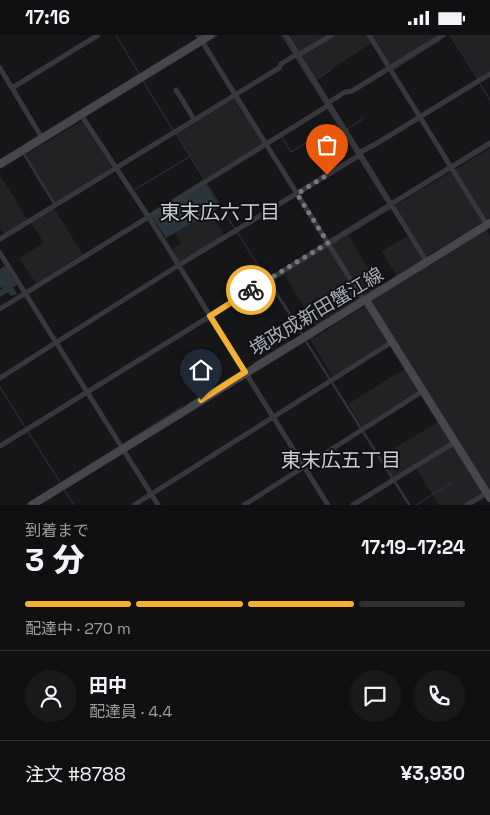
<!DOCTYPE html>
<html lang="ja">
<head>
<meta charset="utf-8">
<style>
  :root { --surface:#101012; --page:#19191b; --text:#f1f3f6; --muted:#9c9d9f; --line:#303032; --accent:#f2b134 }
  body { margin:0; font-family:"Space Grotesk","Noto Sans JP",sans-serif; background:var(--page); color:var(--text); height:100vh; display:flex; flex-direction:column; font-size:19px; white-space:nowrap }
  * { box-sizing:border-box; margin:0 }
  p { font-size:16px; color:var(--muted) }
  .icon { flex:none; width:28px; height:28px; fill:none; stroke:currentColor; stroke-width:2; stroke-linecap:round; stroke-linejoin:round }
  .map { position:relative; height:470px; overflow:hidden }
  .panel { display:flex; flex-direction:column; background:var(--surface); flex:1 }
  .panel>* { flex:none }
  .pin { position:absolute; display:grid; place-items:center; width:42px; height:42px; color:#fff; margin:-51px -21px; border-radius:50% 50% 50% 0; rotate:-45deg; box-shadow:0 0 5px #0007 }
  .pin .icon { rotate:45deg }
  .courier { position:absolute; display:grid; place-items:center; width:50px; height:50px; margin:-25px; border:4px solid #f2b134; border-radius:50%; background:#fff; color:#222; box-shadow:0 1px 6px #0007 }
  .headline em { font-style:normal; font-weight:800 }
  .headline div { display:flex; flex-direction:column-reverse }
  .headline { display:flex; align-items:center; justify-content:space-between; height:85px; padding:0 25px }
  h1 { font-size:32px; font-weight:800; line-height:38px }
  .bar { display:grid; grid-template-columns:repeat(4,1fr); gap:8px 5px; align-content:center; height:60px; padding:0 25px }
  .bar i { height:6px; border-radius:4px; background:var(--line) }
  .bar .active { background:var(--accent) }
  .bar p { grid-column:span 4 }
  .line { display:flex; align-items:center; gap:12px; padding:0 25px; border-top:1px solid var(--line) }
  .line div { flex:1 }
  .round { display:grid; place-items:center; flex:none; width:52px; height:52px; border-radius:26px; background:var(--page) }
  .status { display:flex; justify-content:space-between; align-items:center; height:35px; padding:0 25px; background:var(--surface); direction:ltr }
  .status svg { height:14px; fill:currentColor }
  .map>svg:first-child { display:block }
  .built { fill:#222225 }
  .water { fill:#2c353c }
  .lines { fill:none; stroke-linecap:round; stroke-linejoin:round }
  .stream { stroke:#2c353c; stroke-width:1 }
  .street { stroke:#37383d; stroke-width:5 }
  .secondary { stroke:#45474d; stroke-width:8 }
  .done { stroke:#757880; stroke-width:5; stroke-dasharray:0 9 }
  .route { stroke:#f2b134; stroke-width:6 }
  .labels { text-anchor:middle; stroke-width:4; stroke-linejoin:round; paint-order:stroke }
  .street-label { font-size:19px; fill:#a8adb8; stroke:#111113 }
  .neighbourhood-label { font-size:20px; fill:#c9ccd4; stroke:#111113 }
</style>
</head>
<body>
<div class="status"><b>17:16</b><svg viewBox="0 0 49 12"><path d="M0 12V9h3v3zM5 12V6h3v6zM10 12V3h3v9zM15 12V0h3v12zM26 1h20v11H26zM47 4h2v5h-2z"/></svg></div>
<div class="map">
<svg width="490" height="470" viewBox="0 0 490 470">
  <rect width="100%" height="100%" fill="#161618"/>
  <!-- built -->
  <path class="built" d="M 289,0 L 330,0 L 299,17 Z
    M 335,0 L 367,0 L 372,8 L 316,44 L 302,20 Z
    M 371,0 L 439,0 L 391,30 Z
    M 451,0 L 490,0 L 490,37 L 479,44 Z
    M 235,62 L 264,108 L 205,144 L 176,98 Z
    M 82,86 L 112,132 L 55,168 L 25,120 Z
    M 490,113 L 490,183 L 486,186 L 454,135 Z
    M 452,136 L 483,188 L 425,222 L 394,171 Z
    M 0,140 L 28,185 L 4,199 L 0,193 Z
    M 53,172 L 83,219 L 36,249 L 19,223 L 44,208 L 30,186 Z
    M 210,178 L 225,201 L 179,227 L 171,215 L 181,208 L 175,198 Z
    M 484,196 L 487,196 L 490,201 L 490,457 L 371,268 L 372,265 Z
    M 348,200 L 380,253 L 365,262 L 363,261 L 331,210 Z
    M 408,201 L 424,226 L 397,242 L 382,216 Z
    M 328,212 L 360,262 L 360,265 L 316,292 L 284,239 Z
    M 366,270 L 389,307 L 333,342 L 310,305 Z
    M 406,333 L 421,357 L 363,393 L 348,369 Z
    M 439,386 L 451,407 L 394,443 L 382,421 Z
    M 454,410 L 483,458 L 464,470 L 439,470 L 416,433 Z"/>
  <!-- water -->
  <path class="water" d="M 215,0 L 219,0 L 25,119 L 55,167 L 53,169 L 23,120 L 0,134 L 0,132 Z
    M 281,0 L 283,0 L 389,168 L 387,169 Z
    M 206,149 L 220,172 L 166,203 L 152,182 Z
    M 390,172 L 392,173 L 271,247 L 304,299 L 301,299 L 268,248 Z
    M 5,231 L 17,250 L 13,252 L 17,259 L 11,261 L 8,257 L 0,262 L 0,255 L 4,252 L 0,253 L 0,234 Z
    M 307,306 L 411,470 L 408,470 L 394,448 L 305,307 Z"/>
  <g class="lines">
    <!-- stream -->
    <path class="stream" d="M 116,0 L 140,40
      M 450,0 L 478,44
      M 393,35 L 440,5
      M 317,44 L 332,34
      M 143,46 L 173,95
      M 480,49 L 490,65
      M 347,94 L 363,84
      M 176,99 L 204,144
      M 282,102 L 291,117 L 337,89
      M 454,133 L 490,111
      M 207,149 L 235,194
      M 134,155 L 189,122
      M 238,198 L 266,243
      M 310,304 L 318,298
      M 253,329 L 290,306
      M 0,352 L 25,392
      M 188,369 L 233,341
      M 28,397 L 60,447
      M 123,409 L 183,371
      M 64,455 L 74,470
      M 25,470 L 118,412
      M 416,470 L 453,447"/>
    <!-- street -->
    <path class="street" d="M 198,0 L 364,266
      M 286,0 L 427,227
      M 369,0 L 487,190
      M 298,20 L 332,0
      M 0,33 L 42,103
      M 12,53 L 98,0
      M 176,55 L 194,84
      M 328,68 L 345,57 L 352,56 L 443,0
      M 81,80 L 148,181 L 328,470
      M 359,118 L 379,107 L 490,39
      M 0,204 L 279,33 L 281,29 L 297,19
      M 0,218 L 158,470
      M 0,274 L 329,70
      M 0,343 L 179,230 L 360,120
      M 0,411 L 490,108
      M 134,470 L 392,307
      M 244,470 L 423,356
      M 353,470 L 455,407
      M 467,470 L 487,458"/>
    <!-- secondary -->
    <path class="secondary" d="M 0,129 L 210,0
      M 366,265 L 490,463
      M 32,470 L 490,188"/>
  </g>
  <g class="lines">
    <!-- done -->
    <path class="done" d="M 251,255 L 328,208 L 297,159 L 327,140"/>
    <!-- route -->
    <path class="route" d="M 201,365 L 245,337 L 210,281 L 251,255"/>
  </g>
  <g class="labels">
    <!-- street labels -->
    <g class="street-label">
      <text transform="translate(316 276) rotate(-31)" y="7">境政成新田蟹江線</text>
    </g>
    <!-- neighbourhood labels -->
    <g class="neighbourhood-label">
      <text x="220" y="184">東末広六丁目</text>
      <text x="341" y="432">東末広五丁目</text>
    </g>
  </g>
</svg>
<div class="pin" style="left:327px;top:140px;background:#ea580c"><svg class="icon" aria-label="bag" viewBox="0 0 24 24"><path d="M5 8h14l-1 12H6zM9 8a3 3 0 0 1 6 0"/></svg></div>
<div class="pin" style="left:201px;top:365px;background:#1f2937"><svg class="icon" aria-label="home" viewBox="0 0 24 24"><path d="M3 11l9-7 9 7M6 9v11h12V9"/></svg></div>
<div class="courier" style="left:251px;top:255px"><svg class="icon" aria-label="bike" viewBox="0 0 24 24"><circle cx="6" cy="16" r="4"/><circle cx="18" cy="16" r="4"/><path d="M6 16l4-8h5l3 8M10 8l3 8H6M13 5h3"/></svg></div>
</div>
<section class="panel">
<div class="headline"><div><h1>3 分</h1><p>到着まで</p></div><em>17:19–17:24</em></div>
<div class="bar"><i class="active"></i><i class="active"></i><i class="active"></i><i></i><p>配達中 · 270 m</p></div>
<div class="line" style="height:90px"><a class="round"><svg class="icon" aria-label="person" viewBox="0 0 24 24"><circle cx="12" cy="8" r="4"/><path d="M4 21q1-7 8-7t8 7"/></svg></a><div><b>田中</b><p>配達員 · 4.4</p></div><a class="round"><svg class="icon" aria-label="chat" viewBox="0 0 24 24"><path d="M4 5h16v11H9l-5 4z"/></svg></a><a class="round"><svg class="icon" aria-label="phone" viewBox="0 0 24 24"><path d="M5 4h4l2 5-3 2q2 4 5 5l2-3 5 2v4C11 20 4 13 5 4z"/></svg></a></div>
<div class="line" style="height:65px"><div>注文 #8788</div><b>¥3,930</b></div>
</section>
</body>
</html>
